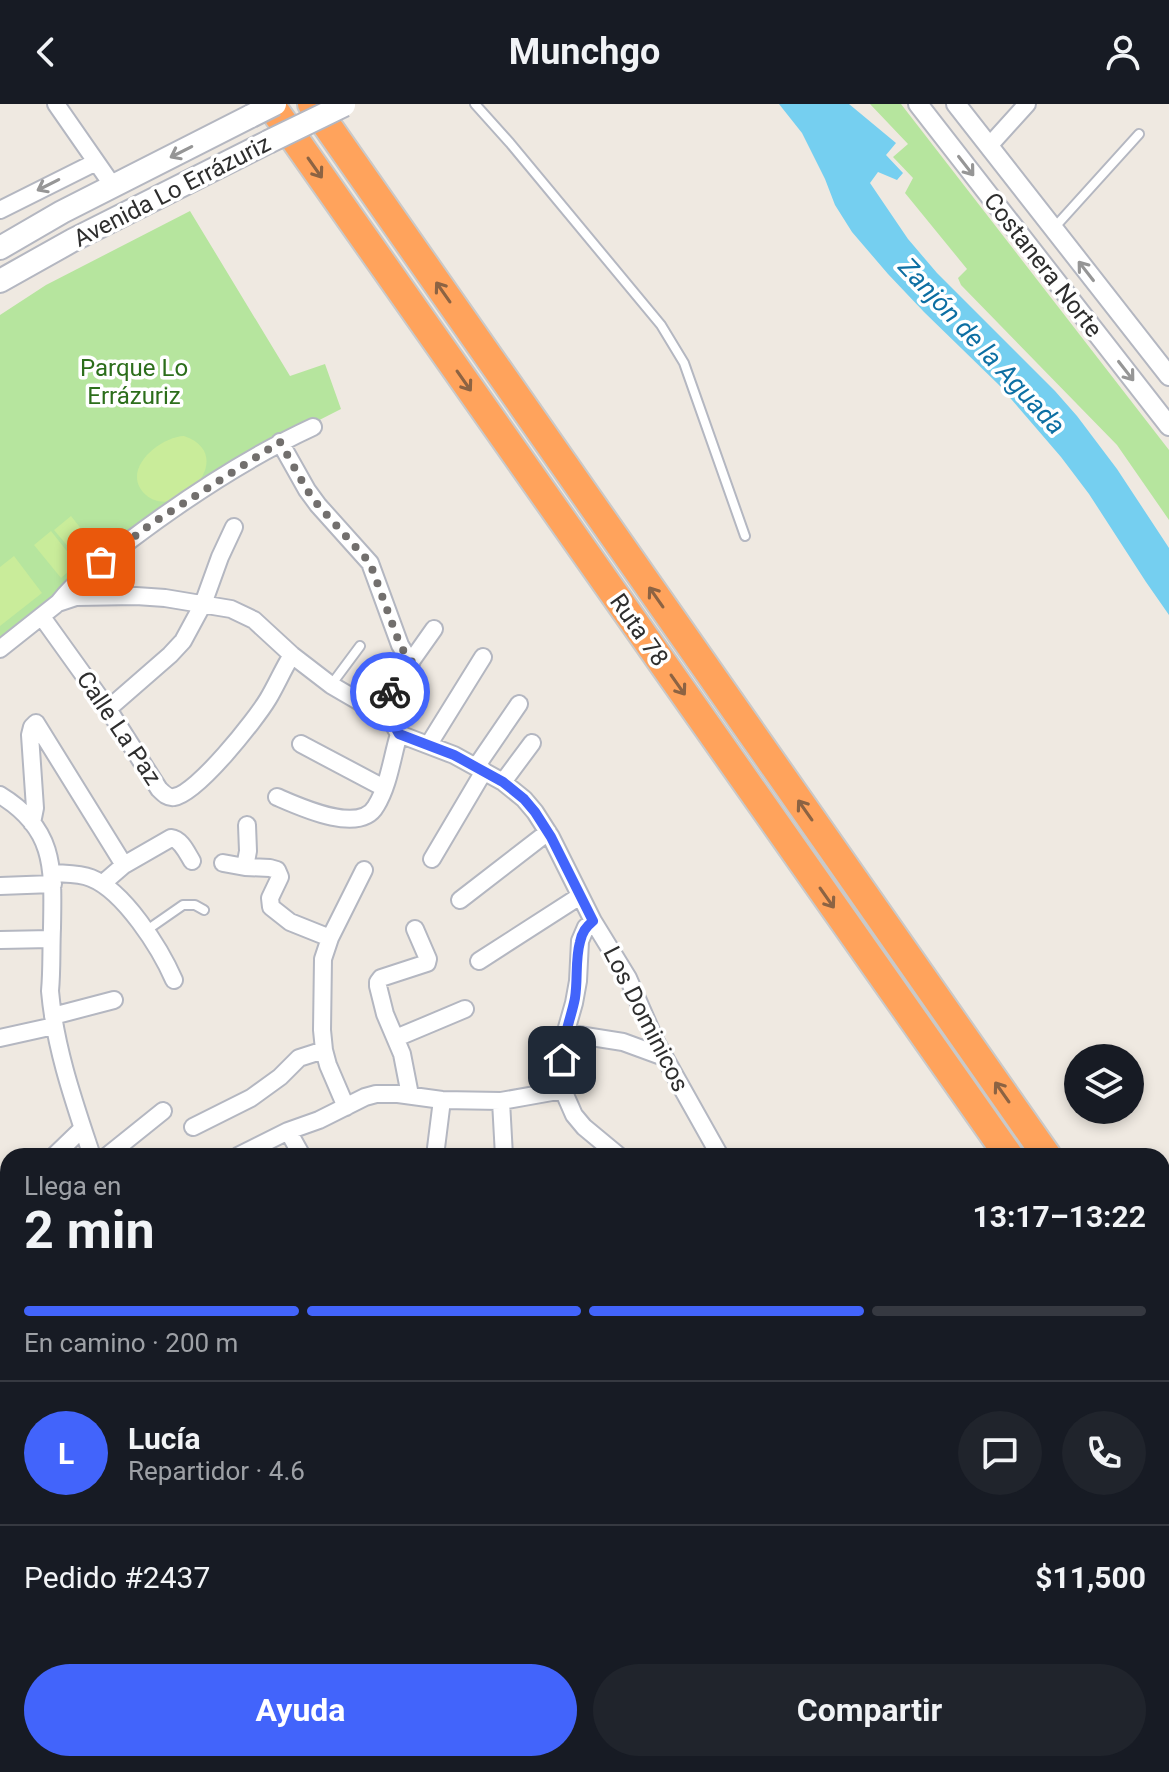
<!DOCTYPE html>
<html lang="es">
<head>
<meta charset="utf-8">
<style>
  :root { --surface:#171b24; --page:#20242c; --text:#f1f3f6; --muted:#9ea1a6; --line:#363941; --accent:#4264fb }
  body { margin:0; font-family:Roboto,sans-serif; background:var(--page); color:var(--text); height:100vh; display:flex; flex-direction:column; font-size:30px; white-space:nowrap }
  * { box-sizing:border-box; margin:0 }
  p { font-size:26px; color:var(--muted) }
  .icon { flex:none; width:44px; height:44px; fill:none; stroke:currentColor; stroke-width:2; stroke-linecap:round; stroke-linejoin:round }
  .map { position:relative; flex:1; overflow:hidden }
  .sheet { position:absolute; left:0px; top:1044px; width:1170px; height:624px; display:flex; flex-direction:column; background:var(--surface); border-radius:24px 24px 0 0; box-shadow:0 4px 12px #0003 }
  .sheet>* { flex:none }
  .controls { position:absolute; left:1064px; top:940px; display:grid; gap:16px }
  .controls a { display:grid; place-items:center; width:80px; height:80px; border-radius:50%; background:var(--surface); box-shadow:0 4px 12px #0003; font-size:40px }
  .pin { position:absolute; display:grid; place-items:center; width:68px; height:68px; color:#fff; margin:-34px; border-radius:16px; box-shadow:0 4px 12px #0006 }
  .courier { position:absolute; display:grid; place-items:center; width:80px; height:80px; margin:-40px; border:6px solid #4264fb; border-radius:50%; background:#fff; color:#222; box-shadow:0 2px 10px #0007 }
  .overview em { font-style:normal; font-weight:700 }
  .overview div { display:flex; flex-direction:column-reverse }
  .overview { display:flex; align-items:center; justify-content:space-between; height:136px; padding:0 24px }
  h1 { font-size:52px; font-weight:700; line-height:60px }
  .bar { display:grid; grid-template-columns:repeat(4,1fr); gap:12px 8px; align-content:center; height:96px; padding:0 24px }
  .bar i { height:10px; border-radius:6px; background:var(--line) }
  .bar .active { background:var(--accent) }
  .bar p { grid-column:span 4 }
  .line { display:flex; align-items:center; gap:20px; padding:0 24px; border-top:2px solid var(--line) }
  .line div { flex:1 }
  .round { display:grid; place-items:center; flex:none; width:84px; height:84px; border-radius:42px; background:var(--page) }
  .button { display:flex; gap:16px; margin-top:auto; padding:16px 24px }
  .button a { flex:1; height:92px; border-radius:48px; background:var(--accent); color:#fff; font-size:32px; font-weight:700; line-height:92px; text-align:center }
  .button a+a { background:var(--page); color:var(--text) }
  header { display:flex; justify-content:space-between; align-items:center; height:104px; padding:0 24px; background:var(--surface); font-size:36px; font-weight:700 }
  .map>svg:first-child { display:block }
  .green { fill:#b6e59e }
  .pitch { fill:#c9ec9a }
  .water { fill:#75cff0 }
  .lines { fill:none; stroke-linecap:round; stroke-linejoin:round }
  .service-casing { stroke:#b4b7c1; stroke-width:12 }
  .minor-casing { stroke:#b4b7c1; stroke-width:20 }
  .tertiary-casing { stroke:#b4b7c1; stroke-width:22 }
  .secondary-casing { stroke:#b4b7c1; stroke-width:26 }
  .motorway-casing { stroke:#c9c9c9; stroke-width:32 }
  .service { stroke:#fff; stroke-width:8 }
  .minor { stroke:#fff; stroke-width:16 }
  .tertiary { stroke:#fff; stroke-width:18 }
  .secondary { stroke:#fff; stroke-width:22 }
  .motorway { stroke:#ffa35c; stroke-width:28 }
  .secondary-bridge-casing { stroke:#b4b7c1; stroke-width:26; stroke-linecap:butt }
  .secondary-bridge { stroke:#fff; stroke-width:22 }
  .oneway { stroke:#969696 }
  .oneway2 { stroke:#8c6343 }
  .done { stroke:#726f6d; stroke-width:8; stroke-dasharray:0 14.4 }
  .route { stroke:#4264fb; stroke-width:10 }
  .labels { text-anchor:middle; stroke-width:7; stroke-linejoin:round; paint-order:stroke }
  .street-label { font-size:24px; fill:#2e2e2e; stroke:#fff }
  .park-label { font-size:24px; fill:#2c6e1b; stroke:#fff }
  .water-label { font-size:26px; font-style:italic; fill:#0d6fa3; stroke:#fff }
</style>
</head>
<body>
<header><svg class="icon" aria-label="back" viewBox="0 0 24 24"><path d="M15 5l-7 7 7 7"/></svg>Munchgo<svg class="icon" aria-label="person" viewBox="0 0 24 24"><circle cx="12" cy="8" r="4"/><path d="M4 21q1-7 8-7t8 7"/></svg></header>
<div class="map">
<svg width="1169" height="1668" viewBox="0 0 1169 1668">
  <rect width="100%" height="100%" fill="#efe9e1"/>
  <!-- green -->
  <path class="green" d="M 870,0 L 901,0 L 1169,346 L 1169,416 L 1117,341 L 961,181 L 958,174 L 967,165 L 905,89 L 913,74 L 893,53 L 908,40 Z
    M 190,107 L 290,272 L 325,260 L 341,305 L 241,356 L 0,538 L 0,211 L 46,181 Z
    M 1162,1562 L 1169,1572 L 1169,1668 L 483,1668 L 481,1660 L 1162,1660 Z"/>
  <!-- pitch -->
  <path class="pitch" d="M 184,332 C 240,351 178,419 146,391 C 119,367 159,333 184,332 Z
    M 71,412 L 97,445 L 81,458 L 54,426 Z
    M 51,427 L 77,460 L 61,474 L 34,441 Z
    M 14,452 L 42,489 L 0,522 L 0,463 Z"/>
  <!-- water -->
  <path class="water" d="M 779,0 L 849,0 L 896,39 L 886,51 L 903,69 L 897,76 L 878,68 L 870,79 L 908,135 L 937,169 L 1055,287 L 1077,312 L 1117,365 L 1169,444 L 1169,511 L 1146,478 L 1089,390 L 1061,353 L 999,281 L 924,208 L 888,170 L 852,128 L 835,101 L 825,75 L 802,29 Z"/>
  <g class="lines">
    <!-- service casing -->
    <g class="service-casing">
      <path id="service" d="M 475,0 L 510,39 L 661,221 L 684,259 L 745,432
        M 1054,124 L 1139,30
        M 331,581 L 360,542
        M 147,826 L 183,801 L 195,801 L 204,806"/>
    </g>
    <!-- minor casing -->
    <g class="minor-casing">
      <path id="minor" d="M 56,0 L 113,82
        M 989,42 L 1027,0
        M 0,106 L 96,58
        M 280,338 L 307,386 L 318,401 L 370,459 L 400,541 L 406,551 L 412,557
        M 59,498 C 80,472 102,458 129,437 C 186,394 248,353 313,323
        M 42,513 L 108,605 L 159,685 C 164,690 168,694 174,693 C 197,690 256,615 268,595 C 277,580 283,565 292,551
        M 0,545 L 58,499 L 76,493 L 136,492 L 165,494 L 231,505 L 254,516 L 292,551 L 331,581 L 391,616 L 399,630 L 454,651 L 503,678 L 524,695 L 535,708 L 551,733 L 593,817 L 628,874 L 656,938 L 720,1052
        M 108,605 L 170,551 L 183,537 L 203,500 L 220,453 L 234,423
        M 376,607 L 434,525
        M 301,640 L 384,684
        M 429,640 L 483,553
        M 476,663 L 519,600
        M 503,678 L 532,639
        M 0,691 C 56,725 53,765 52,824 C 51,845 52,866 50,887 C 55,944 74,998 92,1052
        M 277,693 C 300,703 360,731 376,702 C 389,681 392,653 399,630
        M 32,719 L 35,704 L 30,631 L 32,623 L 36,619 L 124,761
        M 432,755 L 484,667
        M 223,759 L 245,763 L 270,764 L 277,766 L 280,773 L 270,794 L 271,803 L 290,818 L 330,834
        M 245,763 L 248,747 L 247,721
        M 53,769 C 65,770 79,769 91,774 C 124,787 160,844 174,876
        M 102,780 L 124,761 L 171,734 C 181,735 187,749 192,757
        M 0,782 L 53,780
        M 460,796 L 548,728
        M 593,817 L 586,823 L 580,837 L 578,877 L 574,899 L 562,941 L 563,986 L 574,1011 L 584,1023 L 619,1052
        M 0,836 L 51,835
        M 479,857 L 580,792
        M 53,912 L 114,896
        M 566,929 L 623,938 L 664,953
        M 0,934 L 54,922
        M 396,934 L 465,905
        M 410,991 L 402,950 L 385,910 L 378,882 L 378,878 L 381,874 L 427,859 L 428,855 L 415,825
        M 501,997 L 504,1052
        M 346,1003 L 328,961 L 324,946 L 322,926 L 323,855 L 330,834 L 364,766
        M 193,1023 L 251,994 L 280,973 L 299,954 L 324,946
        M 288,1027 L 302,1052
        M 54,1052 L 82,1025
        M 107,1052 L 163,1007
        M 238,1052 L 288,1027 L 319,1016 L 365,993 L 376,990 L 398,990 L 442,996 L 501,997 L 563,986
        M 435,1052 L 442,996
        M 0,1084 L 8,1083
        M 0,1302 L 8,1303
        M 0,1566 L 8,1570
        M 0,1610 L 8,1602
        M 409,1660 L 409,1668
        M 85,1668 L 96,1660
        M 241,1668 L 244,1660
        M 313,1668 L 316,1660
        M 358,1668 L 361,1660"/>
    </g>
    <!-- tertiary casing -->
    <g class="tertiary-casing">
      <path id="tertiary" d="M 918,0 L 1169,322
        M 956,0 L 1169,272"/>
    </g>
    <!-- secondary casing -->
    <g class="secondary-casing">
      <path id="secondary" d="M 0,144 L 62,108 L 251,12
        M 0,177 L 73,136 L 268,38"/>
    </g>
    <!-- motorway casing -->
    <g class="motorway-casing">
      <path id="motorway" d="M 270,0 L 1009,1052
        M 312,0 L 1047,1052
        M 1162,1217 L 1169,1226
        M 1162,1268 L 1169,1278"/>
    </g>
    <!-- service -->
    <use href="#service" class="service"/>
    <!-- minor -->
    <use href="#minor" class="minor"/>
    <!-- tertiary -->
    <use href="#tertiary" class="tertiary"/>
    <!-- secondary -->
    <use href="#secondary" class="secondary"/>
    <!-- motorway -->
    <use href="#motorway" class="motorway"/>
    <!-- secondary-bridge casing -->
    <g class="secondary-bridge-casing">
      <path id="secondary-bridge" d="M 251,12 L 275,0
        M 268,38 L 344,1"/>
    </g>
    <!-- secondary-bridge -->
    <use href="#secondary-bridge" class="secondary-bridge"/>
  </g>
  <!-- one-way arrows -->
  <defs><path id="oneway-shaft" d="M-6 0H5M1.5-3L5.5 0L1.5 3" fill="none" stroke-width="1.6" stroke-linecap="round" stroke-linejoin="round" transform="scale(2)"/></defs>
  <g class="oneway">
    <use href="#oneway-shaft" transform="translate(181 48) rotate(153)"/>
    <use href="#oneway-shaft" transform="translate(966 62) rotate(52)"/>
    <use href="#oneway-shaft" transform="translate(48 81) rotate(153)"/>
    <use href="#oneway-shaft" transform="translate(1086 167) rotate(-128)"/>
    <use href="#oneway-shaft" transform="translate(1126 267) rotate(52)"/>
  </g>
  <g class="oneway2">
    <use href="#oneway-shaft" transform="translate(315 64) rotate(55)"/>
    <use href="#oneway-shaft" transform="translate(443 188) rotate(-125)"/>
    <use href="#oneway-shaft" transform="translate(464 277) rotate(55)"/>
    <use href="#oneway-shaft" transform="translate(656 493) rotate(-125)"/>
    <use href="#oneway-shaft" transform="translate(678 581) rotate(55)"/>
    <use href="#oneway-shaft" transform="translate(805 706) rotate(-125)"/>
    <use href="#oneway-shaft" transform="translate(827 794) rotate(55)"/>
    <use href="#oneway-shaft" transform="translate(1002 988) rotate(-125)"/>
  </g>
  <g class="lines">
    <!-- done -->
    <path class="done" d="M 101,458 L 151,420 L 280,338 L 307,386 L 318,401 L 370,459 L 400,541 L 406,551 L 412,557 L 390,588"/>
    <!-- route -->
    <path class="route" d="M 390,588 L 376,607 L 391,616 L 399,630 L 454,651 L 503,678 L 524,695 L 535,708 L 551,733 L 593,817 C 586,823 582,828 580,838 C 575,856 578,875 575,894 C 571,915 562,934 562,956"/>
  </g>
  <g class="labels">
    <!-- street labels -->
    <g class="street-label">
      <text transform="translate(172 87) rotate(-27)" y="8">Avenida Lo Errázuriz</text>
      <text transform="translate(1043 161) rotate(52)" y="8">Costanera Norte</text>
      <text transform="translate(639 526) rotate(55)" y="8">Ruta 78</text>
      <text transform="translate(119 624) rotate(56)" y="8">Calle La Paz</text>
      <text transform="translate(646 915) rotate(63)" y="8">Los Dominicos</text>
    </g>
    <!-- park labels -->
    <g class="park-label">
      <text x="134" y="272">Parque Lo<tspan x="134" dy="28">Errázuriz</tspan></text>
    </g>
    <!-- water labels -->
    <g class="water-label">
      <text transform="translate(982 242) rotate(47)" y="9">Zanjón de la Aguada</text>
    </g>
  </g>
</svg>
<div class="controls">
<a><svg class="icon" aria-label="layers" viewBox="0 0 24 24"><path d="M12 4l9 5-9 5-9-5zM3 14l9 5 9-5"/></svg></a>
</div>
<div class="pin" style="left:101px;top:458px;background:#ea580c"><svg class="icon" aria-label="bag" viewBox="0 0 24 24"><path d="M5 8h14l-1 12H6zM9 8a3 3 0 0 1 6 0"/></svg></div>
<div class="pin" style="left:562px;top:956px;background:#1f2937"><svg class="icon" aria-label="home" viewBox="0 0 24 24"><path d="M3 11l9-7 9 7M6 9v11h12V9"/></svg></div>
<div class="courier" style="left:390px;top:588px"><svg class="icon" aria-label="bike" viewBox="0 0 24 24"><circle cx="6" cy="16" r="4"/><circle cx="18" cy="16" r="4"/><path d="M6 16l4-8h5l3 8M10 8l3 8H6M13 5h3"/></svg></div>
<section class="sheet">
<div class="overview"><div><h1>2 min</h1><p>Llega en</p></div><em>13:17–13:22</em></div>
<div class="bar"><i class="active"></i><i class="active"></i><i class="active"></i><i></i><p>En camino · 200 m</p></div>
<div class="line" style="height:144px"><b class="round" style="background:var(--accent);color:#fff">L</b><div><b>Lucía</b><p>Repartidor · 4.6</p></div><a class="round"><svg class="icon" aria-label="chat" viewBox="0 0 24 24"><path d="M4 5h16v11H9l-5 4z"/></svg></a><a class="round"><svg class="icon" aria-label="phone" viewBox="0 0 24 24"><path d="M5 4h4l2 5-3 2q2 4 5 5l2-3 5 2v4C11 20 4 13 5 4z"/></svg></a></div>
<div class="line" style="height:104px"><div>Pedido #2437</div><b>$11,500</b></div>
<div class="button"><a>Ayuda</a><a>Compartir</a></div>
</section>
</div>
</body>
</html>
